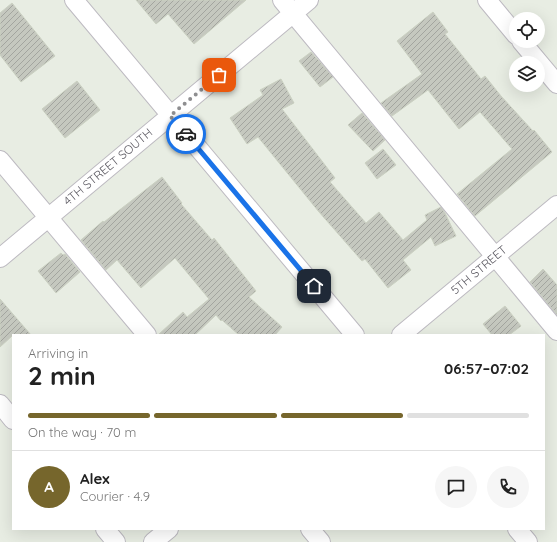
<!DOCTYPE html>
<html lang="en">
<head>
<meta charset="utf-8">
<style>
  :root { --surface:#fff; --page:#f6f6f6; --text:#222; --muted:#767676; --line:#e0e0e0; --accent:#76662c }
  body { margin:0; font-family:Quicksand,sans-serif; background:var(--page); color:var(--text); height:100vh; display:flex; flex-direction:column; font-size:15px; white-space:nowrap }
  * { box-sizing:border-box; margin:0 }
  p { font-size:13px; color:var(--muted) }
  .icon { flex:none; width:22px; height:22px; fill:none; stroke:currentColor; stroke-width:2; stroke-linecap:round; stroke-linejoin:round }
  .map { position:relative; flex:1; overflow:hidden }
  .side { position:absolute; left:12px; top:334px; width:533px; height:196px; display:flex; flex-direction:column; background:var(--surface); border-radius:0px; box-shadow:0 4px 16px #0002 }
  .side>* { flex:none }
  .buttons { position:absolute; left:509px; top:12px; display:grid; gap:8px }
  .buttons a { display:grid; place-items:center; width:36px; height:36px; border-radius:50%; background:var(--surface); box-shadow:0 4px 16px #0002; font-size:20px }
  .pin { position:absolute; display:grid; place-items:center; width:34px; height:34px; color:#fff; margin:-17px; border-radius:8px; box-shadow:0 2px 6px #0006 }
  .courier { position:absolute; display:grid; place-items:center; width:40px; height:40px; margin:-20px; border:3px solid #1a73e8; border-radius:50%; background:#fff; color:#222; box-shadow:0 1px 5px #0007 }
  .summary em { font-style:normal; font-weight:700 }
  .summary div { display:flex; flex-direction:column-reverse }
  .summary { display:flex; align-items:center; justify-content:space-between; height:68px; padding:0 16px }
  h1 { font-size:26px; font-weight:700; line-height:30px }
  .bar { display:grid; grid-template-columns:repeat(4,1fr); gap:6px 4px; align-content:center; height:48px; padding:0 16px }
  .bar i { height:5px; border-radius:3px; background:var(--line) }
  .bar .on { background:var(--accent) }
  .bar p { grid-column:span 4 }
  .line { display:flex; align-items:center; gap:10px; padding:0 16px; border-top:1px solid var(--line) }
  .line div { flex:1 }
  .round { display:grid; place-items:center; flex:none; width:42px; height:42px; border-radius:21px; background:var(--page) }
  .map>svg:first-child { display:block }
  .building { fill:url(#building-hatch); stroke:#cbd1c2 }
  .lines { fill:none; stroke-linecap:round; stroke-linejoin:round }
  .minor-casing { stroke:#bdbac1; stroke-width:20 }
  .minor { stroke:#fff; stroke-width:18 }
  .done { stroke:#8e8e90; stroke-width:4; stroke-dasharray:0 7.2 }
  .route { stroke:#1a73e8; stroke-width:5 }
  .labels { text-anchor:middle; stroke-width:3; stroke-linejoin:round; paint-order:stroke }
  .street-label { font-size:12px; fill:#5d5b63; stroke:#fff }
</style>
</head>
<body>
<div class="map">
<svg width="557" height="542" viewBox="0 0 557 542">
  <defs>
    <pattern id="building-hatch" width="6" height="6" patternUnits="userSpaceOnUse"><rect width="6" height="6" fill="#c5c8bf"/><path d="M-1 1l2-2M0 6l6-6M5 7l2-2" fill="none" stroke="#a3a59f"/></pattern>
  </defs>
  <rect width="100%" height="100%" fill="#e8ede3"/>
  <!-- building -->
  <path class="building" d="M 136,0 L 246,0 L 194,44 L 168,14 L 156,24 Z
    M 12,3 L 55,56 L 21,82 L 0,55 L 0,13 Z
    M 433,12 L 448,32 L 445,34 L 481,79 L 485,76 L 501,96 L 533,131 L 534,130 L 552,152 L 475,216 L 457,194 L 512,149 L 480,112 L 459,129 L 428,90 L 392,116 L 381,103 L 422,74 L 397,41 Z
    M 311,52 L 333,77 L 320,87 L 299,61 Z
    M 281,79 L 294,103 L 282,109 L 335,178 L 330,182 L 366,223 L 379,212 L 403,240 L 427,220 L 425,215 L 441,207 L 445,213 L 456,236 L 435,246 L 431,237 L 403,260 L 411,270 L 388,288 L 365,259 L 362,261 L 319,212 L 258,137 L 247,144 L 230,118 L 263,95 L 260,90 Z
    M 77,81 L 100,110 L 65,138 L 42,109 Z
    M 362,113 L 385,140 L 373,151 L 348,125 Z
    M 383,149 L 396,165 L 377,179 L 365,163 Z
    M 162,177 L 182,203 L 181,204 L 212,240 L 214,238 L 256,291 L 249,297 L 282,327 L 275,335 L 239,335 L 222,320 L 221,321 L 216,315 L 195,335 L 158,335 L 183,312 L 187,317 L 209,299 L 175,258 L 141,288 L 117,260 L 106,270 L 81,240 L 103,221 L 104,222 Z
    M 61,253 L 63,255 L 65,254 L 80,272 L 56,293 L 38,271 Z
    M 543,269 L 557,285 L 557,315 L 530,282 Z
    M 0,299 L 31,335 L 13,335 L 0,347 Z
    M 505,306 L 521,326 L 509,335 L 492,335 L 483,324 Z"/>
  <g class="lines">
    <!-- minor casing -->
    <g class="minor-casing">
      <path id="minor" d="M 74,0 L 355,335
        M 282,0 L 557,331
        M 487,0 L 516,35
        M 521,41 L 557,84
        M 0,160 L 147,335
        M 0,258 L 309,0
        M 401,335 L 557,205
        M 0,404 L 13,420
        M 105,529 L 116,542
        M 310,529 L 321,542
        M 517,529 L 528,542
        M 153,542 L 169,529"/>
    </g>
    <!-- minor -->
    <use href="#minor" class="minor"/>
  </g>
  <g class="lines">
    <!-- done -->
    <path class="done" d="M 186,134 L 170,116 L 219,75"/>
    <!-- route -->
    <path class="route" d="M 186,134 L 314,286"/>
  </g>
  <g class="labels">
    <!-- street labels -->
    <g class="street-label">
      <text transform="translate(108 167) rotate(-40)" y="4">4TH STREET SOUTH</text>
      <text transform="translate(479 270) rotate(-40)" y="4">5TH STREET</text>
    </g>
  </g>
</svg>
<div class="buttons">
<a><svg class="icon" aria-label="locate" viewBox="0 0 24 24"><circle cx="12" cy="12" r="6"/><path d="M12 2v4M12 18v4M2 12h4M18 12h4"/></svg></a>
<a><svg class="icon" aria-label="layers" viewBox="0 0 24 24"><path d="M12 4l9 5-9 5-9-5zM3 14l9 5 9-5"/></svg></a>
</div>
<div class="pin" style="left:219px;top:75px;background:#ea580c"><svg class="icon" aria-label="bag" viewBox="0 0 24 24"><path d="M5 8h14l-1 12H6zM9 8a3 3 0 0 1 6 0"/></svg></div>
<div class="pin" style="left:314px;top:286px;background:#1f2937"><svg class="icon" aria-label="home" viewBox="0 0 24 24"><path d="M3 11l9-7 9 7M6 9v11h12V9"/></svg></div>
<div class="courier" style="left:186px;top:134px"><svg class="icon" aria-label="car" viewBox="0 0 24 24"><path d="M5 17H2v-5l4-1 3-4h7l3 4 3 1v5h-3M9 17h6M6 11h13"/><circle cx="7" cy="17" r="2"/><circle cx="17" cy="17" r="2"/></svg></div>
<section class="side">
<div class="summary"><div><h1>2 min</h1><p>Arriving in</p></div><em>06:57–07:02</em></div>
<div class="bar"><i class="on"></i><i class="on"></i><i class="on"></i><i></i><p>On the way · 70 m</p></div>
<div class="line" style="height:72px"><b class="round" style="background:var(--accent);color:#fff">A</b><div><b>Alex</b><p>Courier · 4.9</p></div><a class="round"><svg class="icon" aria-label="chat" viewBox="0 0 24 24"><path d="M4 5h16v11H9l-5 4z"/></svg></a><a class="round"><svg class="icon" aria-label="phone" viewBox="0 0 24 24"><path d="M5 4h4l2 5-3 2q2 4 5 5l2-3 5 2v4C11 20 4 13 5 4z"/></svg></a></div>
</section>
</div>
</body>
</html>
